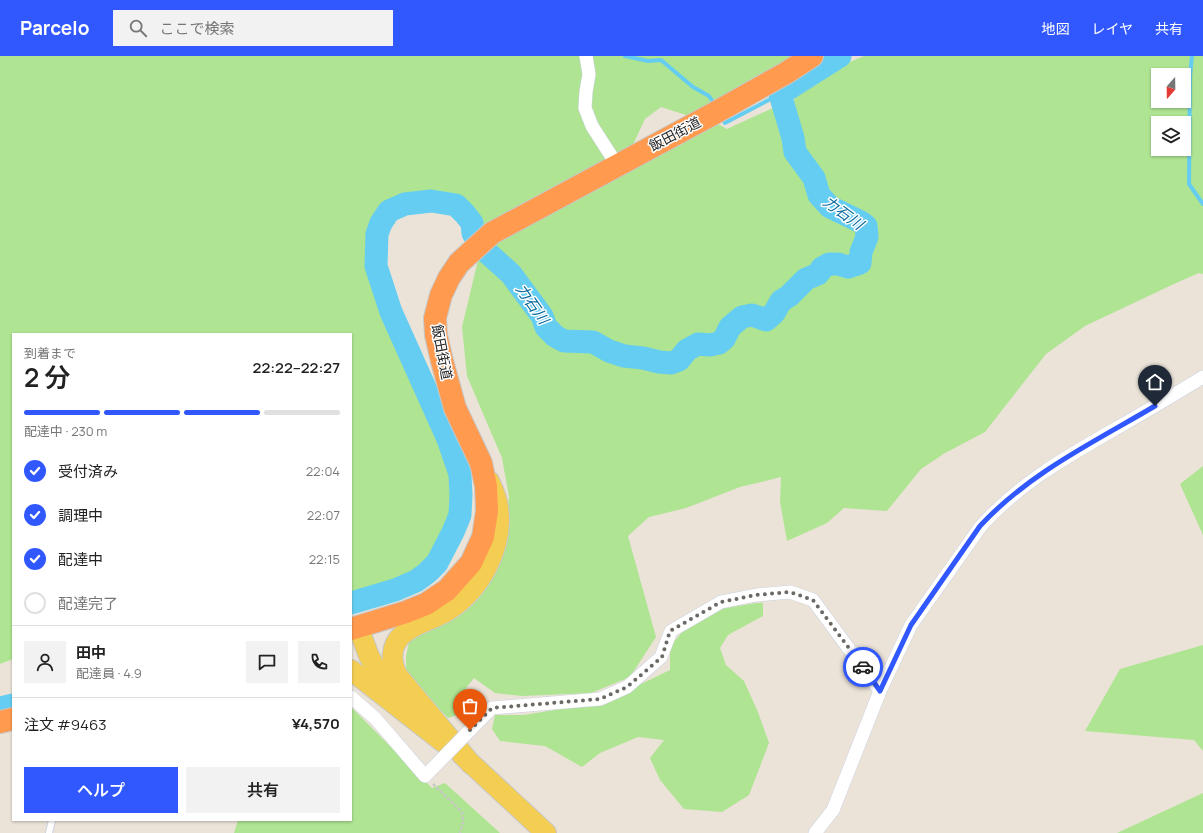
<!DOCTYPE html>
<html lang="ja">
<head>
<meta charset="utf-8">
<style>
  :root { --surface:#fff; --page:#f2f2f2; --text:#222; --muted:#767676; --line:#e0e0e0; --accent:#3158ff }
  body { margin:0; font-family:Manrope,"Noto Sans JP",sans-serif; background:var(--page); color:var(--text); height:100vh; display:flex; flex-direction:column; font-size:15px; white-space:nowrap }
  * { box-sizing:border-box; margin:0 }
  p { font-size:13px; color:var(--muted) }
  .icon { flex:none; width:22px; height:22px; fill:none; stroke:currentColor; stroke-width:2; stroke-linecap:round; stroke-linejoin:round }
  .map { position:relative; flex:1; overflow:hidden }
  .drawer { position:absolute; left:12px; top:277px; width:340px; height:488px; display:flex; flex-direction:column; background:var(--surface); border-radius:0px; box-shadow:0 1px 3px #0004 }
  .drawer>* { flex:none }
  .needle { width:26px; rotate:200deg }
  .tools { position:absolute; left:1151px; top:12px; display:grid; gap:8px }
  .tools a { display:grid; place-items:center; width:40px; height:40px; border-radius:0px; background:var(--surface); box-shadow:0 1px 3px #0004; font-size:20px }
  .pin { position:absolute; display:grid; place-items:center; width:34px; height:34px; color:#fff; margin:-41px -17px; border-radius:50% 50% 50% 0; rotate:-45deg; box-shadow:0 0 4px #0007 }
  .pin .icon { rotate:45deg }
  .courier { position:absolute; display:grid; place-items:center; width:40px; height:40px; margin:-20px; border:3px solid #3158ff; border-radius:50%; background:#fff; color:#222; box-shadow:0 1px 5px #0007 }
  .overview em { font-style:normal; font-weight:600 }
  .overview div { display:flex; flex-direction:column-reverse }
  .overview { display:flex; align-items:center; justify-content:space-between; height:68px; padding:0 12px }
  h1 { font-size:26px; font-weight:600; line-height:30px }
  .bar { display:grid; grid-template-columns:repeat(4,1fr); gap:6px 4px; align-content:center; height:48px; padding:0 12px }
  .bar i { height:5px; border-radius:3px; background:var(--line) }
  .bar .on { background:var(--accent) }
  .bar p { grid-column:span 4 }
  .line { display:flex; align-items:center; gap:10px; padding:0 12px; border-top:1px solid var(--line) }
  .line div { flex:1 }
  .round { display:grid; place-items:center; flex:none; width:42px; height:42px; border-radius:0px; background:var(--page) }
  ol { padding:0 12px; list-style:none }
  li { display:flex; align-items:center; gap:12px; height:44px }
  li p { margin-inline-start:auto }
  li .icon { padding:4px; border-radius:50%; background:var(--accent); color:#fff; stroke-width:4 }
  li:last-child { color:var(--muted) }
  li i { width:22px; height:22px; border:2px solid var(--line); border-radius:50% }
  .cta { display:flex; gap:8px; margin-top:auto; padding:8px 12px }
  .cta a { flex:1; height:46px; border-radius:0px; background:var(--accent); color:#fff; font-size:16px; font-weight:600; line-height:46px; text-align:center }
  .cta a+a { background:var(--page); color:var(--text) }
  header { display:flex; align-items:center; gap:24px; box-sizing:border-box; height:56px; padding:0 20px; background:var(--accent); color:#fff }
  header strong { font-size:19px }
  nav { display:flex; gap:22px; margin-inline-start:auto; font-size:14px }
  .search { width:280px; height:36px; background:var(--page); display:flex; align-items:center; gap:10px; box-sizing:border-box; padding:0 14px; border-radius:0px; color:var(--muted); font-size:15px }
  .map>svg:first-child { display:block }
  .green { fill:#aee492; fill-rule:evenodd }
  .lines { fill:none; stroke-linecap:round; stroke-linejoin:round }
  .stream { stroke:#66cdf2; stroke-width:4 }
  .river { stroke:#66cdf2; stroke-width:23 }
  .lane-casing { stroke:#cdd1e1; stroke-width:8 }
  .street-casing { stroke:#cdd1e1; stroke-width:14 }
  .primary-casing { stroke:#c7c7c7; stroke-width:22 }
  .highway-casing { stroke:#c7c7c7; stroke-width:24 }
  .path { stroke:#c7c7c7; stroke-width:2.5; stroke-dasharray:3 2; stroke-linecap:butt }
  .lane { stroke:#fff; stroke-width:6 }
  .street { stroke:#fff; stroke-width:13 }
  .primary { stroke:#f4ce53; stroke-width:20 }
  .highway { stroke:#ff9a4f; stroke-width:22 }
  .street-bridge-casing { stroke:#cdd1e1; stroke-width:14; stroke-linecap:butt }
  .street-bridge { stroke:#fff; stroke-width:13 }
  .done { stroke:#6c6965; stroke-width:4; stroke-dasharray:0 7.2 }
  .route { stroke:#3158ff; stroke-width:5 }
  .labels { text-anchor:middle; stroke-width:3; stroke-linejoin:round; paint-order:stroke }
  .street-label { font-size:14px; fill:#272727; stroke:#fff }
  .water-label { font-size:15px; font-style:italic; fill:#09699a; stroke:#fff }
</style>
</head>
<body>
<header>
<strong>Parcelo</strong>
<div class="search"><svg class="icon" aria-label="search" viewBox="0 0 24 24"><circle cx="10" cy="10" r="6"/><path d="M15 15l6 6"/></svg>ここで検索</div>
<nav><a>地図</a><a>レイヤ</a><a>共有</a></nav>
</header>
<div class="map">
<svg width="1203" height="777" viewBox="0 0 1203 777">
  <rect width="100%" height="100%" fill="#ebe3d8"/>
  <!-- green -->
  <path class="green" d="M 0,0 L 795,0 L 689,60 L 661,51 L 645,63 L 632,91 L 482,171 L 460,150 L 449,144 L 403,142 L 383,155 L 380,164 L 373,176 L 369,204 L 384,254 L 437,376 L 449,397 L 458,431 L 456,453 L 448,475 L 426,507 L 414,520 L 394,531 L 362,542 L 351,543 L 351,278 L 13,278 L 13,603 L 0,608 Z
    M 864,0 L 1203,0 L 1203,218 L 1199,217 L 1176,227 L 1085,270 L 1046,298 L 985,376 L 945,397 L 921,413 L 887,455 L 844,452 L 827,467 L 787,485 L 780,446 L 781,421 L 740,431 L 686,452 L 649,461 L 628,480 L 656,581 L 630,621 L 591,637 L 522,640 L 495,637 L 474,622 L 466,632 L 460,658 L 448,662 L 406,618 L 406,600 L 410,582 L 504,480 L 509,441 L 502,402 L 467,320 L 462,271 L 479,200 L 498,182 L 718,68 L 727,73 L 775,51 L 785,54 L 791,49 L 801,33 L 833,16 L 845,8 ZM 1158,19 L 1184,19 L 1184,45 L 1158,45 ZM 1158,67 L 1184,67 L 1184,93 L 1158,93 Z
    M 1203,410 L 1203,479 L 1180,428 Z
    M 756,547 L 763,547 L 763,560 L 728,579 L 720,592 L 726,609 L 744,625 L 758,656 L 769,687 L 749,739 L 722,756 L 684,753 L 660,724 L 650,702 L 664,684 L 638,681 L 600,697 L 582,711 L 545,690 L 500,685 L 492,673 L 495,659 L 524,659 L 604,646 L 670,614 L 670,590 L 685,573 L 721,553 Z
    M 1203,589 L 1203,695 L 1194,684 L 1085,675 L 1120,613 Z
    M 351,651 L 432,732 L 445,727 L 500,777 L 234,777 L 238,764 L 351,764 Z
    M 1203,737 L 1203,777 L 1117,777 Z"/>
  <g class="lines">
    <!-- stream -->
    <path class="stream" d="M 625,0 L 648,5 L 661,4 L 693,31 L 709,40 L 715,49
      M 1192,0 L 1190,20 L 1189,128 L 1203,148
      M 721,60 L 725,67 L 780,38"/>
    <!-- river -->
    <path class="river" d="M 351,547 L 395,534 L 416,525 L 427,517 L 437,507 L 453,476 L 460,459 L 461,439 L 460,418 L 448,383 L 391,256 L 376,210 L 377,178 L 381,167 L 389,155 L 405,148 L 431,145 L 456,149 L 465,158 L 472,167 L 473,177 L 481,191 L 511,218 L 542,260 L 546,271 L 555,280 L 564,285 L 593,286 L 609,295 L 624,300 L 643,302 L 659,306 L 671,307 L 679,304 L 687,294 L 698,288 L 710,289 L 719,287 L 724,283 L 730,271 L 742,261 L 752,259 L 766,264 L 774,257 L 781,245 L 789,240 L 806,223 L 818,218 L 822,212 L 829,208 L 838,208 L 848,211 L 860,207 L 861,196 L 867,181 L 866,170 L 861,166 L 830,151 L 819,139 L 814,122 L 795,96 L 793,82 L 780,38 L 840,0
      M 0,652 L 13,649"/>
    <!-- lane casing -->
    <g class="lane-casing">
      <path id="lane" d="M 49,777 L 52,764"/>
    </g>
    <!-- street casing -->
    <g class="street-casing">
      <path id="street" d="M 586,0 L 589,18 L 586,36 L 585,52 L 592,70 L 617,109
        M 351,641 L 375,662 L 425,720 L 430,715
        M 470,674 L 492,652 L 600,643 L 627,631 L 661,601 L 671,575 L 721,546 L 756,539 L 790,536 L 813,544 L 880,635
        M 815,777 L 833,754 L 880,635 L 911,569 L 981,470 C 1018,429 1061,404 1108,377 C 1140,359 1172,340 1203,321"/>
    </g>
    <!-- primary casing -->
    <g class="primary-casing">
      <path id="primary" d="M 358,571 L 369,600 L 376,613 L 403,643
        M 351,614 L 443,686
        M 462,699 L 546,777
        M 471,708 L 397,619 C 391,606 390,590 402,579 C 414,567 433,564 447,555 C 481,534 504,490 498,451 C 497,442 493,433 489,425"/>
    </g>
    <!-- highway casing -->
    <g class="highway-casing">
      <path id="highway" d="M 351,573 L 406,556 L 426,548 L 447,534 L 471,507 L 483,481 L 487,455 L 486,430 L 481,407 L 455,352 L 442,305 L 436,279 L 435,262 L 441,239 L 449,222 L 459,207 L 492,177 L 713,58 L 786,17 L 812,0
        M 0,666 L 13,663"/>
    </g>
    <!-- path -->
    <path class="path" d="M 433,728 L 462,756 L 463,766 L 460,777"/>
    <!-- lane -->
    <use href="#lane" class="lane"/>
    <!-- street -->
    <use href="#street" class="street"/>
    <!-- primary -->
    <use href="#primary" class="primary"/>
    <!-- highway -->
    <use href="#highway" class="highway"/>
    <!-- street-bridge casing -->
    <g class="street-bridge-casing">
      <path id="street-bridge" d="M 430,715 L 470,674"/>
    </g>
    <!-- street-bridge -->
    <use href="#street-bridge" class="street-bridge"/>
  </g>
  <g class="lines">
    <!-- done -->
    <path class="done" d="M 470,674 L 492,652 L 600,643 L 627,631 L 662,601 L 670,575 L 721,546 L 756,539 L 790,536 L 813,544 L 863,611"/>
    <!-- route -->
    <path class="route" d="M 863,611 L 880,635 L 911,569 L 980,470 C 1029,417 1094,386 1155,350"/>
  </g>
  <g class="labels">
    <!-- street labels -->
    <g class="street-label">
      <text transform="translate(675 78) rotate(-28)" y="5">飯田街道</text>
      <text transform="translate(442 296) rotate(79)" y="5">飯田街道</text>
    </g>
    <!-- water labels -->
    <g class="water-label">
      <text transform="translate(843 157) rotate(36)" y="5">力石川</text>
      <text transform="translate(532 248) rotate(55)" y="5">力石川</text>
    </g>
  </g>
</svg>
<div class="tools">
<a><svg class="needle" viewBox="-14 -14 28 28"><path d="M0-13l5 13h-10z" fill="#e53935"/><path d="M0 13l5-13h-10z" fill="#767676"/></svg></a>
<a><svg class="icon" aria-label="layers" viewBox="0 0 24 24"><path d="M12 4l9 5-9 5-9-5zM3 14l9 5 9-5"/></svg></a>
</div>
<div class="pin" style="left:470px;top:674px;background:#ea580c"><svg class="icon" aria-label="bag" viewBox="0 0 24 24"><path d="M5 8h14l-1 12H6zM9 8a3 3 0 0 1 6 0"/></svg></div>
<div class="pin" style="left:1155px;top:350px;background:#1f2937"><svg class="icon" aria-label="home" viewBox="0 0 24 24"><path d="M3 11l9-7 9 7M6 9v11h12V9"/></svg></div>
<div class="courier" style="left:863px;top:611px"><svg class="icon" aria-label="car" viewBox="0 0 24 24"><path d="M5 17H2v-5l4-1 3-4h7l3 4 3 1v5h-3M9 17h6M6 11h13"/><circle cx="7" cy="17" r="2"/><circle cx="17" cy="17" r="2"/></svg></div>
<section class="drawer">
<div class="overview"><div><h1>2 分</h1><p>到着まで</p></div><em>22:22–22:27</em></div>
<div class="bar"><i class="on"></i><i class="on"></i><i class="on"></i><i></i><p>配達中 · 230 m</p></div>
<ol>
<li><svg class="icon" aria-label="check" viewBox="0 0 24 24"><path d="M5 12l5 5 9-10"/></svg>受付済み<p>22:04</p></li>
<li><svg class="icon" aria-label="check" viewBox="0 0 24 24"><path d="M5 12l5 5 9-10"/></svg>調理中<p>22:07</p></li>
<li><svg class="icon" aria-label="check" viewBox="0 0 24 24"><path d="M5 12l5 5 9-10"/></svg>配達中<p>22:15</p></li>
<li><i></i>配達完了</li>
</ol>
<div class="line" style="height:72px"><a class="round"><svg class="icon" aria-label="person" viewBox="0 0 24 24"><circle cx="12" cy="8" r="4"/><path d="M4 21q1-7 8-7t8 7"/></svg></a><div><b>田中</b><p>配達員 · 4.9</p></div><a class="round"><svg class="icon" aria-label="chat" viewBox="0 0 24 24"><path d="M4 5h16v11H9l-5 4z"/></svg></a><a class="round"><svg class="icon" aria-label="phone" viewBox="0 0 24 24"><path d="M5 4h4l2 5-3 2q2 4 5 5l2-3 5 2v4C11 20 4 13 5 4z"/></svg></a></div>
<div class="line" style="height:52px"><div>注文 #9463</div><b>¥4,570</b></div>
<div class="cta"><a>ヘルプ</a><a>共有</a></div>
</section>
</div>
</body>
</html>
